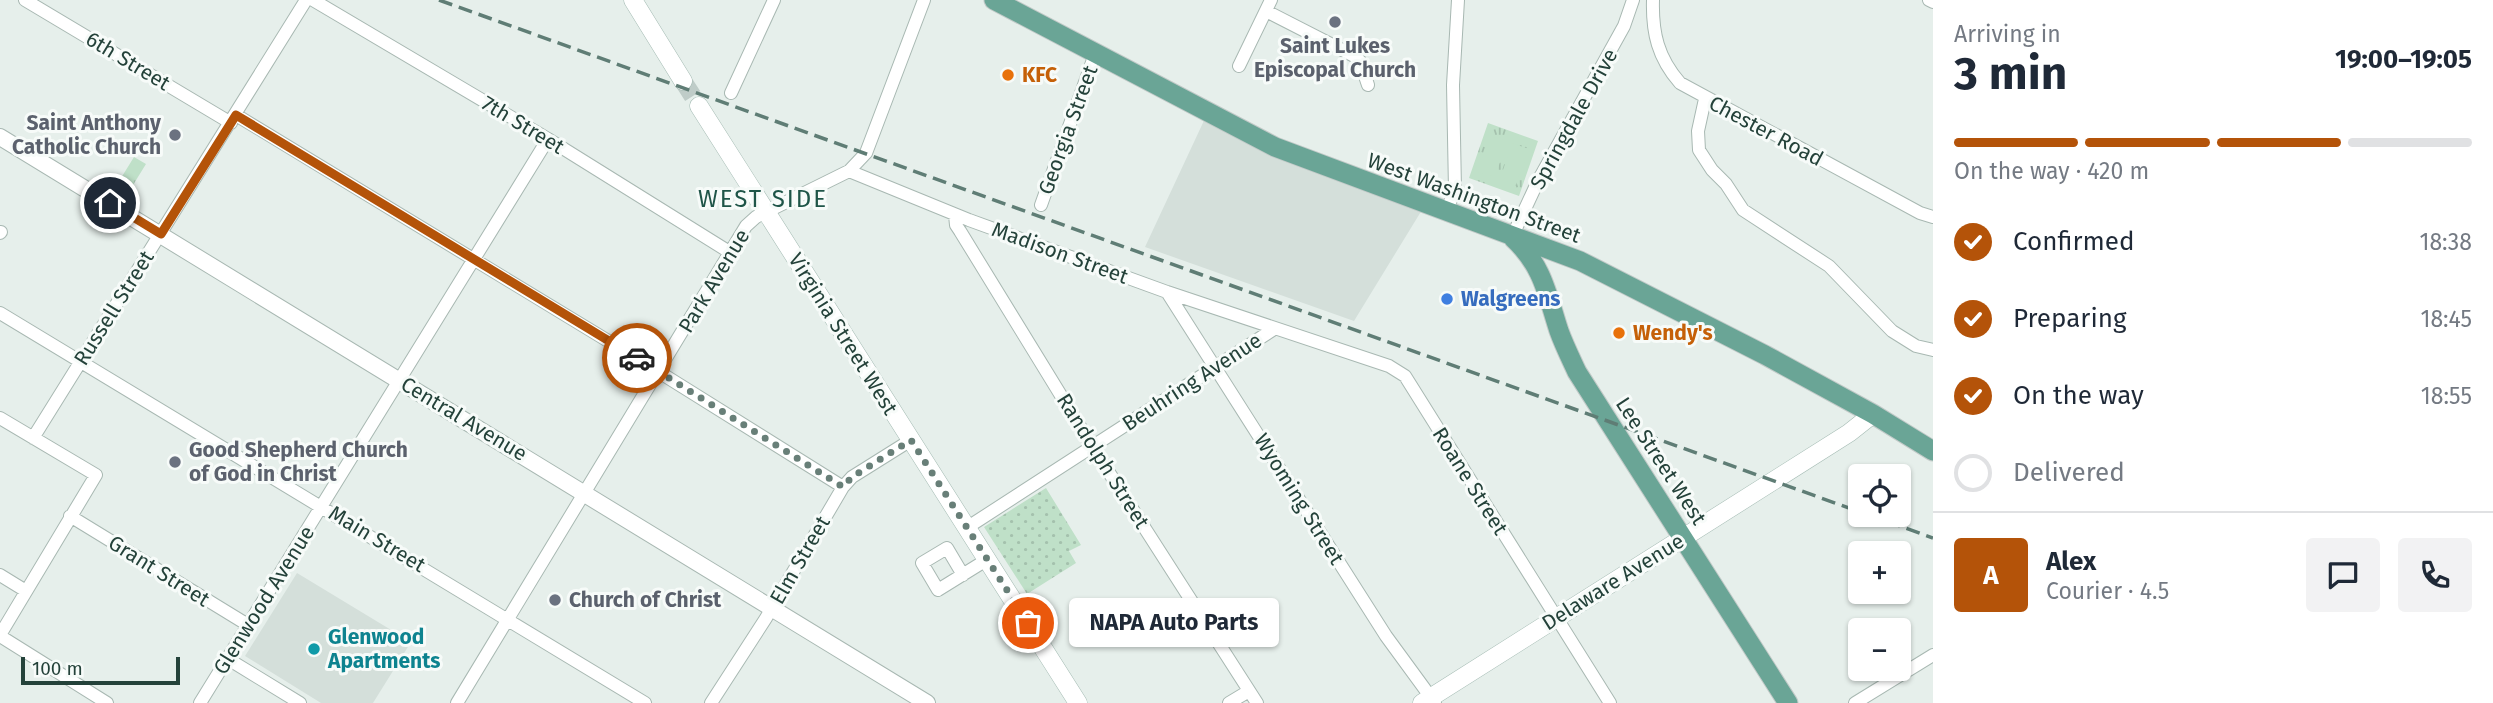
<!DOCTYPE html>
<html lang="en">
<head>
<meta charset="utf-8">
<style>
  :root { --surface:#fff; --page:#f2f2f3; --text:#1f2937; --muted:#747a83; --line:#e0e1e3; --accent:#b45309 }
  body { margin:0; font-family:"Fira Sans",sans-serif; background:var(--page); color:var(--text); height:100vh; display:flex; flex-direction:column; font-size:26px; white-space:nowrap }
  * { box-sizing:border-box; margin:0 }
  p { font-size:23px; color:var(--muted) }
  .icon { flex:none; width:38px; height:38px; fill:none; stroke:currentColor; stroke-width:2; stroke-linecap:round; stroke-linejoin:round }
  .map { position:relative; flex:1; overflow:hidden }
  .side { display:flex; flex-direction:column; background:var(--surface); width:560px }
  .side>* { flex:none }
  .controls { position:absolute; left:1848px; top:464px; display:grid; gap:14px }
  .controls a { display:grid; place-items:center; width:63px; height:63px; border-radius:7px; background:var(--surface); box-shadow:0 2px 5px #0004; font-size:35px }
  .scale { position:absolute; left:21px; bottom:18px; width:159px; box-sizing:border-box; padding-left:7px; border:4px solid #24423a; border-top:0; font-size:19px; line-height:24px; white-space:nowrap; color:#24423a; -webkit-text-stroke:5px #f7fbf9; paint-order:stroke }
  .pin { position:absolute; display:grid; place-items:center; width:60px; height:60px; color:#fff; margin:-30px; border:4px solid #fff; border-radius:50%; box-shadow:0 2px 7px #0007 }
  .courier { position:absolute; display:grid; place-items:center; width:70px; height:70px; margin:-35px; border:5px solid #b45309; border-radius:50%; background:#fff; color:#222; box-shadow:0 2px 9px #0007 }
  .bubble { position:absolute; height:49px; border-radius:7px; background:var(--surface); box-shadow:0 2px 5px #0004; font-size:23px; font-weight:700; line-height:49px; text-align:center }
  .headline em { font-style:normal; font-weight:700 }
  .headline div { display:flex; flex-direction:column-reverse }
  .headline { display:flex; align-items:center; justify-content:space-between; height:119px; padding:0 21px }
  h1 { font-size:46px; font-weight:700; line-height:52px }
  .bar { display:grid; grid-template-columns:repeat(4,1fr); gap:10px 7px; align-content:center; height:84px; padding:0 21px }
  .bar i { height:9px; border-radius:5px; background:var(--line) }
  .bar .on { background:var(--accent) }
  .bar p { grid-column:span 4 }
  .line { display:flex; align-items:center; gap:18px; padding:0 21px; border-top:2px solid var(--line) }
  .line div { flex:1 }
  .round { display:grid; place-items:center; flex:none; width:74px; height:74px; border-radius:7px; background:var(--page) }
  ol { padding:0 21px; list-style:none }
  li { display:flex; align-items:center; gap:21px; height:77px }
  li p { margin-inline-start:auto }
  li .icon { padding:7px; border-radius:50%; background:var(--accent); color:#fff; stroke-width:4 }
  li:last-child { color:var(--muted) }
  li i { width:38px; height:38px; border:4px solid var(--line); border-radius:50% }
  main { display:flex; flex:1; min-height:0 }
  .map>svg:first-child { display:block }
  .built { fill:#d4dfda }
  .grass { fill:url(#grass-dots) }
  .park { fill:url(#park-tufts) }
  .garden { fill:#bfe0c8 }
  .lines { fill:none; stroke-linecap:round; stroke-linejoin:round }
  .secondary-tunnel { stroke:#bfccc8; stroke-width:18; stroke-dasharray:18 9; stroke-linecap:butt }
  .minor-casing { stroke:#a8b8b2; stroke-width:14 }
  .tertiary-casing { stroke:#a8b8b2; stroke-width:18 }
  .secondary-casing { stroke:#a4bbb3; stroke-width:19 }
  .primary-casing { stroke:#c2cac8; stroke-width:21 }
  .minor { stroke:#fff; stroke-width:12 }
  .tertiary { stroke:#fff; stroke-width:16 }
  .secondary { stroke:#fff; stroke-width:18 }
  .primary { stroke:#6aa596; stroke-width:19 }
  .rail { stroke:#5f7d75; stroke-width:3.5; stroke-dasharray:14 7; stroke-linecap:butt }
  .done { stroke:#687f78; stroke-width:7; stroke-dasharray:0 12.6 }
  .route { stroke:#b45309; stroke-width:9 }
  .worship-dot { fill:#6b7280; stroke:#f7fbf9; stroke-width:2.5 }
  .food-dot { fill:#e8710a; stroke:#f7fbf9; stroke-width:2.5 }
  .shop-dot { fill:#3f7fe0; stroke:#f7fbf9; stroke-width:2.5 }
  .culture-dot { fill:#0f9aa8; stroke:#f7fbf9; stroke-width:2.5 }
  .labels { text-anchor:middle; stroke-width:6; stroke-linejoin:round; paint-order:stroke }
  .worship-label { font-size:21px; font-weight:bold; fill:#5b616d; stroke:#f7fbf9; text-anchor:start }
  .street-label { font-size:21px; fill:#24423a; stroke:#f7fbf9 }
  .food-label { font-size:21px; font-weight:bold; fill:#c56008; stroke:#f7fbf9; text-anchor:start }
  .shop-label { font-size:21px; font-weight:bold; fill:#366cbe; stroke:#f7fbf9; text-anchor:start }
  .culture-label { font-size:21px; font-weight:bold; fill:#0d838f; stroke:#f7fbf9; text-anchor:start }
  .quarter-label { font-size:24px; letter-spacing:2px; fill:#1f5548; stroke:#f7fbf9 }
</style>
</head>
<body>
<main>
<div class="map">
<svg width="1933" height="703" viewBox="0 0 1933 703">
  <defs>
    <pattern id="grass-dots" width="8" height="8" patternUnits="userSpaceOnUse" patternTransform="scale(1.75)"><rect width="8" height="8" fill="#bfe0c8"/><path d="M2 2h.1M6 6h.1" fill="none" stroke="#a4c1ad" stroke-width="1.8" stroke-linecap="round"/></pattern>
    <pattern id="park-tufts" width="24" height="20" patternUnits="userSpaceOnUse" patternTransform="scale(1.75)"><rect width="24" height="20" fill="#bfe0c8"/><path d="M3 7l-1-3M5 7V3M7 7l1-3M15 17l-1-3M17 17v-4M19 17l1-3" fill="none" stroke="#a4c1ad"/></pattern>
  </defs>
  <rect width="100%" height="100%" fill="#e6efeb"/>
  <!-- built -->
  <path class="built" d="M 1208,112 L 1425,205 L 1354,321 L 1145,247 Z
    M 297,573 L 411,642 L 373,703 L 321,703 L 245,656 Z"/>
  <!-- grass -->
  <path class="grass" d="M 1046,488 L 1081,545 L 1069,551 L 1076,563 L 1027,594 L 984,527 Z"/>
  <!-- park -->
  <path class="park" d="M 1488,123 L 1538,141 L 1519,196 L 1469,178 Z
    M 134,157 L 146,164 L 125,198 L 113,191 Z"/>
  <!-- garden -->
  <path class="garden" d="M 1490,136 L 1507,141 L 1495,177 L 1478,172 Z
    M 1512,143 L 1529,149 L 1516,185 L 1500,179 Z"/>
  <g class="lines">
    <!-- secondary-tunnel -->
    <path class="secondary-tunnel" d="M 683,81 L 699,106"/>
    <!-- minor casing -->
    <g class="minor-casing">
      <path id="minor" d="M 25,0 L 231,123
        M 313,0 L 548,139 L 731,253
        M 1653,0 C 1652,33 1658,58 1680,83 L 1920,213 L 1933,217
        M 1929,0 L 1933,2
        M 1266,11 L 1354,56 L 1360,61 L 1368,85
        M 1239,66 L 1271,0
        M 731,93 L 774,0
        M 1705,99 L 1698,131 L 1699,150 L 1712,170 L 1726,184 L 1743,210 L 1829,266 L 1892,331 L 1916,346 L 1933,350
        M 236,115 L 651,367 L 843,487
        M 849,171 L 969,220 L 1167,292 L 1389,366 L 1405,376 L 1610,703
        M 1041,205 L 1095,54
        M 1446,212 L 1455,190 L 1453,85 L 1458,0
        M 955,215 L 956,225 L 960,231 L 1092,446 L 1257,703
        M 0,233 L 1,232
        M 1512,237 L 1538,181 L 1624,26 L 1633,0
        M 1167,292 L 1386,636 L 1435,703
        M 0,313 L 645,703
        M 0,418 L 96,475 L 0,635
        M 33,438 L 306,0
        M 70,516 L 248,625
        M 968,527 L 1274,329
        M 0,575 L 26,591
        M 963,575 L 947,548 L 922,563 L 938,590 L 988,559
        M 0,636 L 107,703
        M 228,659 L 300,703
        M 200,703 L 548,139
        M 457,703 L 746,226 L 756,217 L 849,171 L 866,153 L 924,0
        M 711,703 L 766,618 L 843,487 L 852,477 L 911,440
        M 1229,703 L 1249,691
        M 1855,703 L 1933,655"/>
    </g>
    <!-- tertiary casing -->
    <g class="tertiary-casing">
      <path id="tertiary" d="M 0,137 L 927,703"/>
    </g>
    <!-- secondary casing -->
    <g class="secondary-casing">
      <path id="secondary" d="M 633,0 L 683,81
        M 699,106 L 1078,703
        M 1422,703 L 1849,433 L 1873,414"/>
    </g>
    <!-- primary casing -->
    <g class="primary-casing">
      <path id="primary" d="M 994,0 L 1275,147 L 1580,261 L 1765,355 L 1873,414 L 1933,451
        M 1513,238 C 1543,266 1547,294 1559,331 C 1564,345 1571,359 1577,372 L 1788,703"/>
    </g>
    <!-- minor -->
    <use href="#minor" class="minor"/>
    <!-- tertiary -->
    <use href="#tertiary" class="tertiary"/>
    <!-- secondary -->
    <use href="#secondary" class="secondary"/>
    <!-- primary -->
    <use href="#primary" class="primary"/>
    <!-- rail -->
    <path class="rail" d="M 439,0 L 1860,512
      M 1867,514 L 1933,538"/>
  </g>
  <g class="lines">
    <!-- done -->
    <path class="done" d="M 637,358 L 843,487 L 852,477 L 911,440 L 1028,623"/>
    <!-- route -->
    <path class="route" d="M 110,203 L 161,234 L 236,115 L 637,358"/>
  </g>
  <!-- markers -->
  <g class="worship-dot">
    <circle cx="1335" cy="22" r="7"/>
    <circle cx="175" cy="135" r="7"/>
    <circle cx="175" cy="462" r="7"/>
    <circle cx="555" cy="600" r="7"/>
  </g>
  <g class="food-dot">
    <circle cx="1008" cy="75" r="7"/>
    <circle cx="1619" cy="333" r="7"/>
  </g>
  <circle class="shop-dot" cx="1447" cy="299" r="7"/>
  <circle class="culture-dot" cx="314" cy="649" r="7"/>
  <g class="labels">
    <!-- worship labels -->
    <g class="worship-label">
      <text x="1335" y="53" text-anchor="middle">Saint Lukes<tspan x="1335" dy="24">Episcopal Church</tspan></text>
      <text x="161" y="130" text-anchor="end">Saint Anthony<tspan x="161" dy="24">Catholic Church</tspan></text>
      <text x="189" y="457">Good Shepherd Church<tspan x="189" dy="24">of God in Christ</tspan></text>
      <text x="569" y="607">Church of Christ</text>
    </g>
    <!-- street labels -->
    <g class="street-label">
      <text transform="translate(128 61) rotate(31)" y="7">6th Street</text>
      <text transform="translate(1574 119) rotate(-61)" y="7">Springdale Drive</text>
      <text transform="translate(523 125) rotate(31)" y="7">7th Street</text>
      <text transform="translate(1068 130) rotate(-70)" y="7">Georgia Street</text>
      <text transform="translate(1766 131) rotate(28)" y="7">Chester Road</text>
      <text transform="translate(1474 198) rotate(20)" y="7">West Washington Street</text>
      <text transform="translate(1060 253) rotate(20)" y="7">Madison Street</text>
      <text transform="translate(714 281) rotate(-59)" y="7">Park Avenue</text>
      <text transform="translate(114 308) rotate(-58)" y="7">Russell Street</text>
      <text transform="translate(843 334) rotate(58)" y="7">Virginia Street West</text>
      <text transform="translate(1192 382) rotate(-33)" y="7">Beuhring Avenue</text>
      <text transform="translate(464 419) rotate(31)" y="7">Central Avenue</text>
      <text transform="translate(1103 461) rotate(58)" y="7">Randolph Street</text>
      <text transform="translate(1661 461) rotate(57)" y="7">Lee Street West</text>
      <text transform="translate(1470 481) rotate(58)" y="7">Roane Street</text>
      <text transform="translate(1299 499) rotate(58)" y="7">Wyoming Street</text>
      <text transform="translate(377 539) rotate(31)" y="7">Main Street</text>
      <text transform="translate(800 560) rotate(-60)" y="7">Elm Street</text>
      <text transform="translate(159 571) rotate(32)" y="7">Grant Street</text>
      <text transform="translate(1613 582) rotate(-32)" y="7">Delaware Avenue</text>
      <text transform="translate(264 600) rotate(-58)" y="7">Glenwood Avenue</text>
    </g>
    <!-- food labels -->
    <g class="food-label">
      <text x="1022" y="82">KFC</text>
      <text x="1633" y="340">Wendy's</text>
    </g>
    <!-- shop labels -->
    <g class="shop-label">
      <text x="1461" y="306">Walgreens</text>
    </g>
    <!-- culture labels -->
    <g class="culture-label">
      <text x="328" y="644">Glenwood<tspan x="328" dy="24">Apartments</tspan></text>
    </g>
    <!-- quarter labels -->
    <g class="quarter-label">
      <text x="763" y="207">WEST SIDE</text>
    </g>
  </g>
</svg>
<div class="controls">
<a><svg class="icon" aria-label="locate" viewBox="0 0 24 24"><circle cx="12" cy="12" r="6"/><path d="M12 2v4M12 18v4M2 12h4M18 12h4"/></svg></a>
<a>+</a>
<a>−</a>
</div>
<div class="scale">100 m</div>
<div class="pin" style="left:1028px;top:623px;background:#ea580c"><svg class="icon" aria-label="bag" viewBox="0 0 24 24"><path d="M5 8h14l-1 12H6zM9 8a3 3 0 0 1 6 0"/></svg></div>
<div class="pin" style="left:110px;top:203px;background:#1f2937"><svg class="icon" aria-label="home" viewBox="0 0 24 24"><path d="M3 11l9-7 9 7M6 9v11h12V9"/></svg></div>
<div class="courier" style="left:637px;top:358px"><svg class="icon" aria-label="car" viewBox="0 0 24 24"><path d="M5 17H2v-5l4-1 3-4h7l3 4 3 1v5h-3M9 17h6M6 11h13"/><circle cx="7" cy="17" r="2"/><circle cx="17" cy="17" r="2"/></svg></div>
<div class="bubble" style="left:1069px;top:598px;width:210px">NAPA Auto Parts</div>
</div>
<section class="side">
<div class="headline"><div><h1>3 min</h1><p>Arriving in</p></div><em>19:00–19:05</em></div>
<div class="bar"><i class="on"></i><i class="on"></i><i class="on"></i><i></i><p>On the way · 420 m</p></div>
<ol>
<li><svg class="icon" aria-label="check" viewBox="0 0 24 24"><path d="M5 12l5 5 9-10"/></svg>Confirmed<p>18:38</p></li>
<li><svg class="icon" aria-label="check" viewBox="0 0 24 24"><path d="M5 12l5 5 9-10"/></svg>Preparing<p>18:45</p></li>
<li><svg class="icon" aria-label="check" viewBox="0 0 24 24"><path d="M5 12l5 5 9-10"/></svg>On the way<p>18:55</p></li>
<li><i></i>Delivered</li>
</ol>
<div class="line" style="height:126px"><b class="round" style="background:var(--accent);color:#fff">A</b><div><b>Alex</b><p>Courier · 4.5</p></div><a class="round"><svg class="icon" aria-label="chat" viewBox="0 0 24 24"><path d="M4 5h16v11H9l-5 4z"/></svg></a><a class="round"><svg class="icon" aria-label="phone" viewBox="0 0 24 24"><path d="M5 4h4l2 5-3 2q2 4 5 5l2-3 5 2v4C11 20 4 13 5 4z"/></svg></a></div>
</section>
</main>
</body>
</html>
